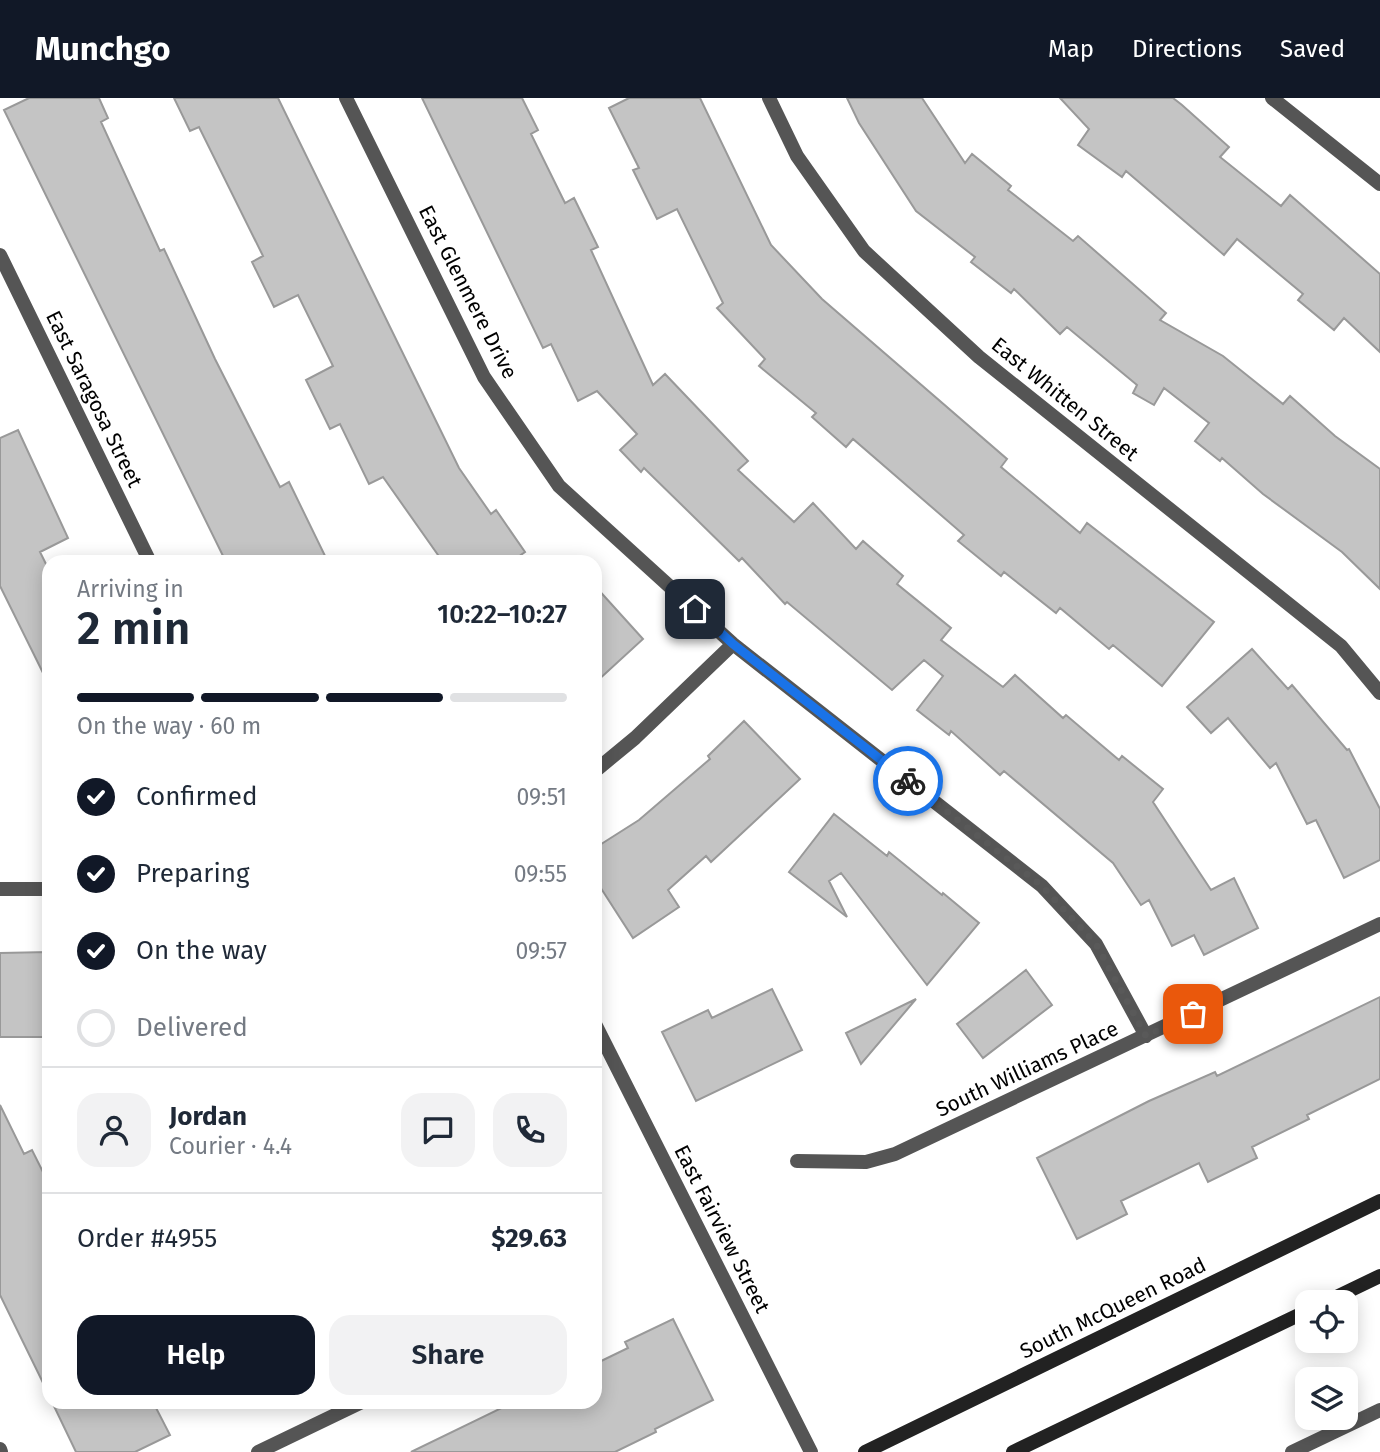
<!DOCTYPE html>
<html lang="en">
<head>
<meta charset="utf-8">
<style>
  :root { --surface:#fff; --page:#f2f2f3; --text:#1f2937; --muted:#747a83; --line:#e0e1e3; --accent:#111827 }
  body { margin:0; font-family:"Fira Sans",sans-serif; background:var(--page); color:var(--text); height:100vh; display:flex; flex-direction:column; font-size:26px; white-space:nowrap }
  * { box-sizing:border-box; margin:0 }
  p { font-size:23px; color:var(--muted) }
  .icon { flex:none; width:38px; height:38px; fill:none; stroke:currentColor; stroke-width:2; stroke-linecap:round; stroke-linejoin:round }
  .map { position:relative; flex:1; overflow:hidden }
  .sheet { position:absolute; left:42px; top:457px; width:560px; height:854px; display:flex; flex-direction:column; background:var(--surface); border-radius:21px; box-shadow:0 4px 18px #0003 }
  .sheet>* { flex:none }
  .controls { position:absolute; left:1295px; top:1192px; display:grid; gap:14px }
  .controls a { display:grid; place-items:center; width:63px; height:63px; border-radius:14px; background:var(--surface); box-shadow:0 4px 18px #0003; font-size:35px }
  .pin { position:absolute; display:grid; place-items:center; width:60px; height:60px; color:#fff; margin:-30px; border-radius:14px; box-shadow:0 4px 10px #0006 }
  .courier { position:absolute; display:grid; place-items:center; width:70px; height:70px; margin:-35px; border:5px solid #1a73e8; border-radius:50%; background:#fff; color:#222; box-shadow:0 2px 9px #0007 }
  .summary em { font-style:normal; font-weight:600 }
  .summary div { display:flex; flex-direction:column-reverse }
  .summary { display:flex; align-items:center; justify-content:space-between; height:119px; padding:0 35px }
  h1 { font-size:46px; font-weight:600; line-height:52px }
  .bar { display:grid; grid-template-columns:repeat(4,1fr); gap:10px 7px; align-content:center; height:84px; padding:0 35px }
  .bar i { height:9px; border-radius:5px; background:var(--line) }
  .bar .selected { background:var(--accent) }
  .bar p { grid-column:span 4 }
  .line { display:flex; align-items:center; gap:18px; padding:0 35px; border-top:2px solid var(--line) }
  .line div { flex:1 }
  .round { display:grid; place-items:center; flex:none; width:74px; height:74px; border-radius:21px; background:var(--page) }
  ol { padding:0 35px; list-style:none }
  li { display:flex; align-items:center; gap:21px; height:77px }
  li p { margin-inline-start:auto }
  li .icon { padding:7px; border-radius:50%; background:var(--accent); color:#fff; stroke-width:4 }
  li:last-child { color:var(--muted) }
  li i { width:38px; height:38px; border:4px solid var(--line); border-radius:50% }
  .cta { display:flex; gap:14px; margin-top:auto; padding:14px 35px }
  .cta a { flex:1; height:80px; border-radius:21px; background:var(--accent); color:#fff; font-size:28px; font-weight:600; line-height:80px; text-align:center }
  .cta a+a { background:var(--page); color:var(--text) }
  header { display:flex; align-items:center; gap:42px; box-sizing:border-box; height:98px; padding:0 35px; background:var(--accent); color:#fff }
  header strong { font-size:33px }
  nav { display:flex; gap:38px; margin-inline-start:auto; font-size:24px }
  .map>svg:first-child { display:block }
  .building { fill:#c4c4c4; stroke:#999; stroke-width:2 }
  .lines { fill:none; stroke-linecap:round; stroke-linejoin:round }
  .service { stroke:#555; stroke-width:14 }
  .minor { stroke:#555; stroke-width:14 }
  .secondary { stroke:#222; stroke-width:14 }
  .done { stroke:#595959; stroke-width:7; stroke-dasharray:0 12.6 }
  .route { stroke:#1a73e8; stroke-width:9 }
  .labels { text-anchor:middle; stroke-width:5; stroke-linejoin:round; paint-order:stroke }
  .street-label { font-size:21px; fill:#000; stroke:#fff }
</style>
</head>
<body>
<header>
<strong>Munchgo</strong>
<nav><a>Map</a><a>Directions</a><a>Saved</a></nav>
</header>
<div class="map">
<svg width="1380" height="1354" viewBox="0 0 1380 1354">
  <rect width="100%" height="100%" fill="#fff"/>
  <!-- building -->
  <path class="building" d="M 29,0 L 99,0 L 108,20 L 101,24 L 160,153 L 164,151 L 215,261 L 280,389 L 289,384 L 328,464 L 226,464 L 4,12 Z
    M 174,0 L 278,0 L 459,370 L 491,416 L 496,412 L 525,454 L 511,464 L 443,464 L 383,379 L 369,386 L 340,326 L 330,331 L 306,282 L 333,268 L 298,197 L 274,209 L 252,164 L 263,158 L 199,29 L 190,33 Z
    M 422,0 L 522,0 L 538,32 L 531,36 L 565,105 L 574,100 L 598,149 L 591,152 L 653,287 L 665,276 L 748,363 L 738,372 L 794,424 L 813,405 L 856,451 L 863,443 L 903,478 L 897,486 L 951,530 L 941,542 L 1003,589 L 1015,577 L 1063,620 L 1066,617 L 1119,662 L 1122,658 L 1163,691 L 1153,704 L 1211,792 L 1234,780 L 1258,830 L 1204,857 L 1194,837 L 1172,848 L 1149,802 L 1141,807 L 1113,765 L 1004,673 L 1000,677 L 951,633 L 949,637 L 917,612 L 943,578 L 924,562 L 892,592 L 787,504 L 785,506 L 742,460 L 739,463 L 644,370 L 641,374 L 620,352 L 637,336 L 597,293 L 578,303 L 551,246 L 543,250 Z
    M 629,0 L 700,0 L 771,147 L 822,201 L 1007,361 L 1001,369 L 1080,435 L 1087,425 L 1214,524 L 1162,588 L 1113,547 L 1109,551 L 1060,510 L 1056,515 L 1004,474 L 1001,478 L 958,443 L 964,437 L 853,341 L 846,349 L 812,319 L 816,315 L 759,268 L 765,261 L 717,210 L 723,205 L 677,111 L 657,121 L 633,72 L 639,70 L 609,10 Z
    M 847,0 L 922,0 L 965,65 L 972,56 L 1011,88 L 1008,92 L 1073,143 L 1078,138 L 1166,215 L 1160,222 L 1223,258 L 1283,306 L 1290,298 L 1335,338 L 1380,371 L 1380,491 L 1342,454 L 1263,396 L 1222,360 L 1220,363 L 1195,343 L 1209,325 L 1164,290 L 1154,307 L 1133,295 L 1137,287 L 1067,229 L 1060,236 L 1014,191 L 1011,195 L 971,164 L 975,159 L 916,113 L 859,25 Z
    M 1060,0 L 1173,0 L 1182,7 L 1229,49 L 1220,59 L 1281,108 L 1290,97 L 1380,176 L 1380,254 L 1344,220 L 1334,232 L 1298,202 L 1303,196 L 1237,141 L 1224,157 L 1126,73 L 1122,79 L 1078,47 L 1089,31 Z
    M 18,332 L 68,440 L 40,454 L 49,472 L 49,587 L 0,488 L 0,340 Z
    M 595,488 L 643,541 L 595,585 Z
    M 1252,551 L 1288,591 L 1292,587 L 1347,652 L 1349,651 L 1380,711 L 1380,762 L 1344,780 L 1316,722 L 1307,726 L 1276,665 L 1270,670 L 1228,620 L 1211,635 L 1187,609 Z
    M 744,623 L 800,681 L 711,764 L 706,758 L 668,792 L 679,809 L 633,840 L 595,781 L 595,750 L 639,722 L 710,661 L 708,658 Z
    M 834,716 L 887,758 L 889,754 L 942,797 L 943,795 L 979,825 L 927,887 L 841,775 L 829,783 L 847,819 L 789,774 Z
    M 49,854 L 49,939 L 0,939 L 0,855 Z
    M 1026,872 L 1052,907 L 983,960 L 957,926 Z
    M 772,891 L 802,952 L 696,1003 L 662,934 L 708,912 L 712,920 Z
    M 1380,899 L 1380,981 L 1307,1017 L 1309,1021 L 1252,1049 L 1257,1060 L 1208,1084 L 1199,1065 L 1121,1103 L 1127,1116 L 1077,1141 L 1037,1060 L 1149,1003 L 1215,974 L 1217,978 Z
    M 916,901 L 861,966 L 846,935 Z
    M 0,1007 L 24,1056 L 32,1052 L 49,1086 L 49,1297 L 0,1197 Z
    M 673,1221 L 713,1302 L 655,1331 L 656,1334 L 615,1354 L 411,1354 L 514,1304 L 595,1304 L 595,1266 L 628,1250 L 625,1244 Z
    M 52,1304 L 153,1304 L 170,1337 L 135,1354 L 76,1354 Z"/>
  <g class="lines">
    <!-- service -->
    <path class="service" d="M 1292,1354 L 1380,1312"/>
    <!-- minor -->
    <path class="minor" d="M 346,0 L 484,279 L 559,388 L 733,546 L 1042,788 L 1096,846 L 1146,938
      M 769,0 L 797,58 L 864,153 L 979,259 L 1341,548 L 1380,595
      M 1272,0 L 1380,86
      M 0,157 L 150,464
      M 595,673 L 635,640 L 733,546
      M 0,791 L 49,791
      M 595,926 L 811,1354
      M 797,1063 L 866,1064 L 895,1056 L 1380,826
      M 0,1351 L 1,1354
      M 258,1354 L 362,1304"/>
    <!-- secondary -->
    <path class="secondary" d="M 1326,1204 L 1380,1178
      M 865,1354 L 1380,1103
      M 1013,1354 L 1307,1213"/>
  </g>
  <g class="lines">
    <!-- done -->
    <path class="done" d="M 908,683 L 1042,788 L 1096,846 L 1146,938 L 1193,916"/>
    <!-- route -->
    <path class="route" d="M 695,511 L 733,546 L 908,683"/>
  </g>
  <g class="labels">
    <!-- street labels -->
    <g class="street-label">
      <text transform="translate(468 194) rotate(63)" y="7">East Glenmere Drive</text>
      <text transform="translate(94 301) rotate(64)" y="7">East Saragosa Street</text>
      <text transform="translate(1065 301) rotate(39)" y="7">East Whitten Street</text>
      <text transform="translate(1027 971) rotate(-25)" y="7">South Williams Place</text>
      <text transform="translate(722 1131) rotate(63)" y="7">East Fairview Street</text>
      <text transform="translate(1113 1210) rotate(-26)" y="7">South McQueen Road</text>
    </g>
  </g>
</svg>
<div class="controls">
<a><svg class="icon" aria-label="locate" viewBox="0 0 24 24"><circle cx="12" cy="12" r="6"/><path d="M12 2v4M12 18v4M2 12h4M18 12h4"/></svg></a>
<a><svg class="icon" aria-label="layers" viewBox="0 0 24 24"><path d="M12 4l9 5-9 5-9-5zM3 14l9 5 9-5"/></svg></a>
</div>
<div class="pin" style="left:1193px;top:916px;background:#ea580c"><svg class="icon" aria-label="bag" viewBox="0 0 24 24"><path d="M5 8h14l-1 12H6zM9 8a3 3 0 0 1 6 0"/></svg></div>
<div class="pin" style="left:695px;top:511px;background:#1f2937"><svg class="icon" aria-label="home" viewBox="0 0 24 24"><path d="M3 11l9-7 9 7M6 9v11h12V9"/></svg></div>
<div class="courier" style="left:908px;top:683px"><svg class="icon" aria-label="bike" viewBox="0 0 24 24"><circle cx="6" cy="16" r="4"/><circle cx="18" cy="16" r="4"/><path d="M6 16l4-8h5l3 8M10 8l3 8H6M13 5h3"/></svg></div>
<section class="sheet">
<div class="summary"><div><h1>2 min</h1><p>Arriving in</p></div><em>10:22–10:27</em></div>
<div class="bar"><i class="selected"></i><i class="selected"></i><i class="selected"></i><i></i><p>On the way · 60 m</p></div>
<ol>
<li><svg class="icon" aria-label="check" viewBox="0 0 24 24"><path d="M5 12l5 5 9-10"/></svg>Confirmed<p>09:51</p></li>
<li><svg class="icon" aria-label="check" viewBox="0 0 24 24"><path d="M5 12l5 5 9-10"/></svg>Preparing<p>09:55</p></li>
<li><svg class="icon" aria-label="check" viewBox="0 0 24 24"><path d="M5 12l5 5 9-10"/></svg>On the way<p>09:57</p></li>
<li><i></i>Delivered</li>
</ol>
<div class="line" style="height:126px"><a class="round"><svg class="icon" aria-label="person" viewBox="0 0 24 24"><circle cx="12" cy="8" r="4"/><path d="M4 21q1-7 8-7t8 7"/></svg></a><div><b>Jordan</b><p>Courier · 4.4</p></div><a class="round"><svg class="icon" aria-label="chat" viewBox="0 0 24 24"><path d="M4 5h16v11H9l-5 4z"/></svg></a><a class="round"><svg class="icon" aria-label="phone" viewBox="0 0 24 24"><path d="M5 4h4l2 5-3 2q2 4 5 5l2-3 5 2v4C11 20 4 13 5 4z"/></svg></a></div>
<div class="line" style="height:91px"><div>Order #4955</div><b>$29.63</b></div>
<div class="cta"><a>Help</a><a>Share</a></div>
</section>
</div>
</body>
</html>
